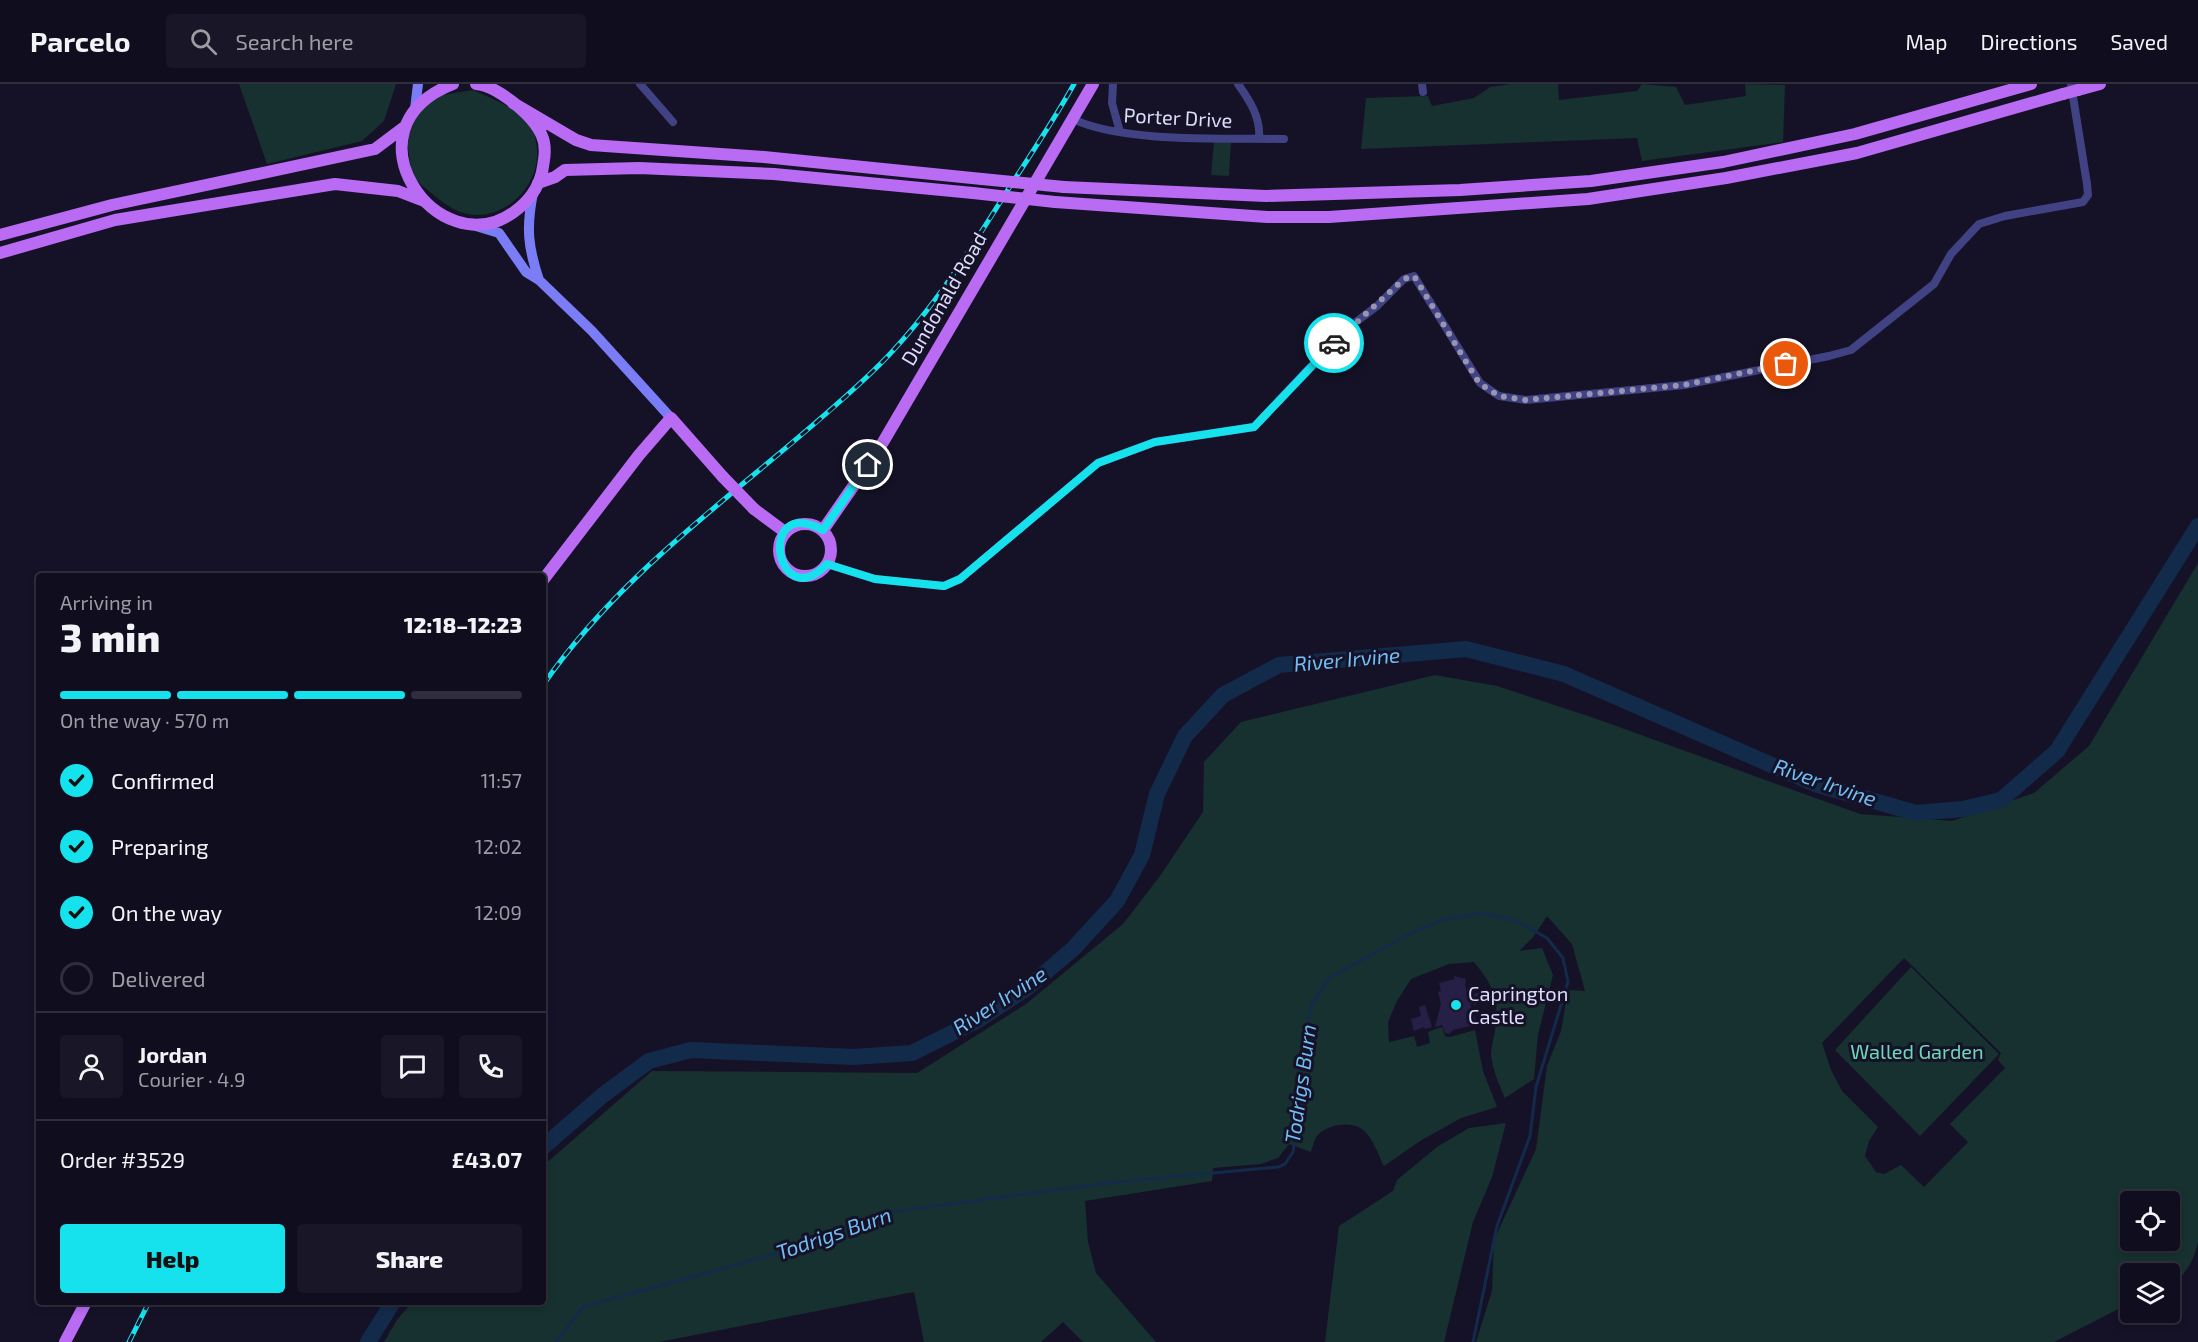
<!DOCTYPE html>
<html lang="en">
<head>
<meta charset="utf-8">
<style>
  :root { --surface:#100e1e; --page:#191727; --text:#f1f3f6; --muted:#9c9ca4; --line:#302e3c; --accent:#16e2ee }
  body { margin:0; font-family:"Exo 2",sans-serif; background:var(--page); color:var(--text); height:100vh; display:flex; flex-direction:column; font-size:22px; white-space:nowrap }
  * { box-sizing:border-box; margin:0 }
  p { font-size:20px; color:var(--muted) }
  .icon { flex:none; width:33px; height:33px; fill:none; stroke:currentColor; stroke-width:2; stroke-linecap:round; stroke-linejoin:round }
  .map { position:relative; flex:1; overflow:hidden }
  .panel { position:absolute; left:36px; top:489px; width:510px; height:732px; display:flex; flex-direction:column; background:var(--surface); border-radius:6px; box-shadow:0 3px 9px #0003,0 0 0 2px var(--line) }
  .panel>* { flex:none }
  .fabs { position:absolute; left:2120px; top:1107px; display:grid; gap:12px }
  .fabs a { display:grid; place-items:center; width:60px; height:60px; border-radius:6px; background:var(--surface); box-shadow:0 3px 9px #0003,0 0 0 2px var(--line); font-size:30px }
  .pin { position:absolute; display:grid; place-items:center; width:51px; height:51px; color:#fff; margin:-26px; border:3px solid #fff; border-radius:50%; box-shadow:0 2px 6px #0007 }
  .courier { position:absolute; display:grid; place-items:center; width:60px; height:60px; margin:-30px; border:4px solid #16e2ee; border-radius:50%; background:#fff; color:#222; box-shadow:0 2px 8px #0007 }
  .summary em { font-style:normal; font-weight:800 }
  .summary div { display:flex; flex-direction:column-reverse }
  .summary { display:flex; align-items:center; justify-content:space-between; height:102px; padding:0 24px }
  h1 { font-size:39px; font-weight:800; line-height:45px }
  .bar { display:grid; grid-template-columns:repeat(4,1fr); gap:9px 6px; align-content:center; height:72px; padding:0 24px }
  .bar i { height:8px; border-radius:4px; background:var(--line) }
  .bar .selected { background:var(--accent) }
  .bar p { grid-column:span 4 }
  .line { display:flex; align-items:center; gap:15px; padding:0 24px; border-top:2px solid var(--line) }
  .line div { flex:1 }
  .round { display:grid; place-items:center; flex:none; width:63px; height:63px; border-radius:6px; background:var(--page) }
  ol { padding:0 24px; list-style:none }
  li { display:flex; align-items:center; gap:18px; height:66px }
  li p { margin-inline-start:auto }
  li .icon { padding:6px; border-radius:50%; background:var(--accent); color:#111; stroke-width:4 }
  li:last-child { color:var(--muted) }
  li i { width:33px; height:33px; border:3px solid var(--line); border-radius:50% }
  .action { display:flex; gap:12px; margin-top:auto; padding:12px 24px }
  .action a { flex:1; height:69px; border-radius:6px; background:var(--accent); color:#111; font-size:24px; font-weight:800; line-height:69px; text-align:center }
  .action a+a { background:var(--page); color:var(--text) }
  header { display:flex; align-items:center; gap:36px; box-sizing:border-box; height:84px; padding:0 30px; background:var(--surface); border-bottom:2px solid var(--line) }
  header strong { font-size:28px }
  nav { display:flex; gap:33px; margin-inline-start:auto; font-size:21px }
  .search { width:420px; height:54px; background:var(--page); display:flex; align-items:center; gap:15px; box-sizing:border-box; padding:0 21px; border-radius:6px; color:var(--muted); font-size:22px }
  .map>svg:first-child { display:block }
  .green { fill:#16312f; fill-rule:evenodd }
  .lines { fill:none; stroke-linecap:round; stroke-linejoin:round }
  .stream { stroke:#132b4b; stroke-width:3 }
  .river { stroke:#132b4b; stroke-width:16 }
  .building { fill:#262047 }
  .street { stroke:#414283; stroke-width:8 }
  .secondary { stroke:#7a7df5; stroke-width:10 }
  .primary { stroke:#ba6bf4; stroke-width:12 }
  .rail-casing { stroke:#16e2ee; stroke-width:5 }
  .rail { stroke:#151228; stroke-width:3; stroke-dasharray:9; stroke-linecap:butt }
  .primary-bridge { stroke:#ba6bf4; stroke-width:12 }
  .done { stroke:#9895b2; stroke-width:6; stroke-dasharray:0 10.8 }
  .route { stroke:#16e2ee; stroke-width:8 }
  .poi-dot { fill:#16e2ee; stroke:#151228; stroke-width:2 }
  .labels { text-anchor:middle; stroke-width:6; stroke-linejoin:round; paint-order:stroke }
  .street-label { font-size:20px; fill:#dedcfc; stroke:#151228 }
  .poi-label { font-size:20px; fill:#dedcfc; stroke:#151228; text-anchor:start }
  .park-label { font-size:20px; fill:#6cd8b8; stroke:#151228 }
  .water-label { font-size:21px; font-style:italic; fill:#72bef4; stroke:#151228 }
</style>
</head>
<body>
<header>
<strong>Parcelo</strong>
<div class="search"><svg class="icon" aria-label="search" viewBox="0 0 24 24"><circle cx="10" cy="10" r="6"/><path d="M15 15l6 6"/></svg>Search here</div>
<nav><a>Map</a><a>Directions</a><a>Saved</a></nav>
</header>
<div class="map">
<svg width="2198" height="1258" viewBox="0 0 2198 1258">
  <rect width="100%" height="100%" fill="#151228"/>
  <!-- green -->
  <path class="green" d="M 239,0 L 396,0 L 384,37 L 362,57 L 267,80 Z
    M 1511,0 L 1558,0 L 1559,16 L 1637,7 L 1642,0 L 1676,3 L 1685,21 L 1746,12 L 1745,0 L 1785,1 L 1783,58 L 1642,77 L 1637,54 L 1361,65 L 1366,14 L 1428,12 L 1432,22 L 1474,14 L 1490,3 Z
    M 473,6 C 493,15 518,24 531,42 C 535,46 535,54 536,59 C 545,100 501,143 460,128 C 443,121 426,104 412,93 L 407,56 L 417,31 L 436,12 Z
    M 1214,58 L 1231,58 L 1229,92 L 1211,91 Z
    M 2198,479 L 2198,1158 C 2194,1175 2186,1193 2169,1201 L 2169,1190 L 2130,1190 L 2130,1219 L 2054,1258 L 1476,1258 L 1492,1207 L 1494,1156 L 1536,1065 L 1547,982 L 1561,947 L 1568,906 L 1585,907 L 1572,860 L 1547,832 L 1534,852 L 1519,867 L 1542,864 L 1553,891 L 1538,951 L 1534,995 L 1505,1014 C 1499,1000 1492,985 1491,970 C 1491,962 1494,954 1495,946 C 1499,913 1494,903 1474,878 L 1449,880 L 1411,895 L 1397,917 L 1388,938 L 1389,958 L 1414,952 L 1417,963 L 1430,959 L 1428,948 L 1442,943 L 1445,952 L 1450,953 L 1475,946 L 1483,987 L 1497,1023 L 1461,1034 L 1420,1057 L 1384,1082 C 1379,1072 1372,1052 1362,1045 C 1351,1037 1328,1040 1318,1051 C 1314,1055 1313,1062 1311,1068 L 1289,1060 L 1278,1074 L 1261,1080 L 1213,1084 L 1212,1097 L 1085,1117 L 1088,1158 L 1096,1189 L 1156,1258 L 1083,1258 L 1063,1238 L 1041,1258 L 924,1258 L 914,1208 L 659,1258 L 384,1258 L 397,1236 L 412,1218 L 543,1218 L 543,1082 L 652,987 L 917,989 L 1026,920 L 1123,840 L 1160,792 L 1203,728 L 1204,678 L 1241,638 L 1435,591 L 1497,602 L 1594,634 L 1860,730 L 1952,737 L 2034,709 L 2089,662 ZM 1904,874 L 2001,969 L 1998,976 L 2005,984 L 1950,1040 L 1968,1058 L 1924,1103 L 1901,1081 L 1884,1090 L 1876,1088 L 1865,1072 L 1869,1057 L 1878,1043 L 1842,1007 L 1831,986 L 1822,959 ZM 2130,1118 L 2169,1118 L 2169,1156 L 2130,1156 Z
    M 1911,883 L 1999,970 L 1920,1052 L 1835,966 Z
    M 1506,1039 L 1492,1093 L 1473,1138 L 1444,1258 L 1325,1258 L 1339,1142 L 1393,1107 L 1397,1096 L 1437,1063 L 1469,1044 Z"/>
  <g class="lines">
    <!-- stream -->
    <path class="stream" d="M 556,1258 L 583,1223 L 775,1170 L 890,1128 L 1116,1098 L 1278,1083 L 1285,1080 L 1293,1068 L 1299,1028 L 1298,991 L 1302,958 L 1313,919 L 1329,894 L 1409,850 L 1445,835 L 1484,829 L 1519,838 L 1547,854 L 1563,874 L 1568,898 L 1536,1003 L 1530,1052 L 1497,1142 L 1473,1258"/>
    <!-- river -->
    <path class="river" d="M 543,1063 L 603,1011 L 649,977 L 691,966 L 853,973 L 912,969 L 978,936 L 1027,904 L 1073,865 L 1117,817 L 1142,771 L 1157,710 L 1185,652 L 1223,611 L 1279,581 L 1466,565 L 1564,590 L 1815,700 L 1916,729 L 1963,725 L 2001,716 L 2057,667 L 2198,442
      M 368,1258 L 393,1218"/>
  </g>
  <!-- building -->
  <path class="building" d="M 1454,892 L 1466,895 L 1465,901 L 1468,913 L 1479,908 L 1476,921 L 1470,920 L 1477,939 L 1474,943 L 1470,942 L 1453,946 L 1449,950 L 1445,949 L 1442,941 L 1435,943 L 1441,920 L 1438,908 L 1441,907 L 1439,899 L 1455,895 Z
    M 1425,921 L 1432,943 L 1425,945 L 1424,943 L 1414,947 L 1411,935 L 1421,932 L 1419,923 Z"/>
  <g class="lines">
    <!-- street -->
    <path class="street" d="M 640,0 L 673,38
      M 1113,0 L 1112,19 L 1120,48
      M 1238,0 C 1250,17 1261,34 1259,55
      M 1422,0 L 1423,8
      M 1073,35 C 1122,59 1227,54 1284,55
      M 827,480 L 875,495 L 944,502 L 960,495 L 1098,379 L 1155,358 L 1254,343 L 1344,247 L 1377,222 L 1404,195 L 1414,192 L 1480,299 L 1499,312 L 1526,316 L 1684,301 L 1829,272 L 1851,266 L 1934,200 L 1951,170 L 1979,140 L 2005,132 L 2083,118 L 2088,111 L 2087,100 L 2071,0"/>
    <!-- secondary -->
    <path class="secondary" d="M 415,25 L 418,0
      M 533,109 C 526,144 528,163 539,196
      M 476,142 L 499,149 L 526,188 L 539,196 L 592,247 L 671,334"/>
    <!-- primary -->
    <path class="primary" d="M 453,0 C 340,44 438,183 514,128 C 528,118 538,105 542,88 C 544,77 547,63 542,52 C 534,32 498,2 476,0
      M 2078,6 L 2100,0
      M 513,19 L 576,56 L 591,61 L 764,73 L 982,95
      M 538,99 L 555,93 L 565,86 L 639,84 L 774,90 L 973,109
      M 1064,103 L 1266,112 L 1460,106 L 1591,97 L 1723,78 L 1855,50 L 2031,0
      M 1055,118 L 1267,133 L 1329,133 L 1588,115 L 1726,94 L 1857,69 L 2063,10
      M 0,151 L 112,121 L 375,65 L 403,44
      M 0,169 L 115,136 L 335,100 L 398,107 L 424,117
      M 754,425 L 785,448
      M779 466a26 26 0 1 1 52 0a26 26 0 1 1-52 0Z
      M 823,446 L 879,365 L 1093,0
      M 543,496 L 639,371 L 671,334 L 723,393
      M 65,1258 L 86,1218"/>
    <!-- rail casing -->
    <g class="rail-casing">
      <path id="rail" d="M 543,601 C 630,475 762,393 871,289 C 927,236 969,168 1009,104 C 1031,70 1054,36 1074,0
        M 129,1258 L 149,1218"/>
    </g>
    <!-- rail -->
    <use href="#rail" class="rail"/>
    <!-- primary-bridge -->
    <path class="primary-bridge" d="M 2063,10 L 2078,6
      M 982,95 L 1064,103
      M 973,109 L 1055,118
      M 723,393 L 754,425"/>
  </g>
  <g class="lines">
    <!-- done -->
    <path class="done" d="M 1334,259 L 1404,195 L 1414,192 L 1479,299 L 1499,312 L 1526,316 L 1684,301 L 1786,280"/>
    <!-- route -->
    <path class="route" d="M 868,381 L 823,446 C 755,409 776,534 827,480 L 875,495 L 944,502 L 960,495 L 1098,379 L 1155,358 L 1254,343 L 1334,259"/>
  </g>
  <!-- markers -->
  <circle class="poi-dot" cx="1456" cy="921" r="6"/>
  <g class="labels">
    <!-- street labels -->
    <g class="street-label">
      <text transform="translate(1178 34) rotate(3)" y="7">Porter Drive</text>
      <text transform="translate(944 215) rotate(-60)" y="7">Dundonald Road</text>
    </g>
    <!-- poi labels -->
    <g class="poi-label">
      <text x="1468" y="917">Caprington<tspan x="1468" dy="23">Castle</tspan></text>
    </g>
    <!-- park labels -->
    <g class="park-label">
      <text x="1917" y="975">Walled Garden</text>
    </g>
    <!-- water labels -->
    <g class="water-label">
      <text transform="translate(1347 576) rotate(-5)" y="7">River Irvine</text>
      <text transform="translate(1825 699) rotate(19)" y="7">River Irvine</text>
      <text transform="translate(1000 917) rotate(-33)" y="7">River Irvine</text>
      <text transform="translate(1301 1000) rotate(-82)" y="7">Todrigs Burn</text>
      <text transform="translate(834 1150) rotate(-19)" y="7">Todrigs Burn</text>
    </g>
  </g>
</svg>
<div class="fabs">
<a><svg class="icon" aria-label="locate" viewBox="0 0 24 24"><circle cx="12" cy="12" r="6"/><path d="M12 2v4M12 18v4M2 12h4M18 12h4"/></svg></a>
<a><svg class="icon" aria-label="layers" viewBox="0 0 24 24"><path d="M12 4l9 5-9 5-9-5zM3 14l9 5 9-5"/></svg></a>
</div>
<div class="pin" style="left:1786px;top:280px;background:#ea580c"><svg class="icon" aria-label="bag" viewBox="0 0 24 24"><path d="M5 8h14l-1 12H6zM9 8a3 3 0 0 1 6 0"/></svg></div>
<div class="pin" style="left:868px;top:381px;background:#1f2937"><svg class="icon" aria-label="home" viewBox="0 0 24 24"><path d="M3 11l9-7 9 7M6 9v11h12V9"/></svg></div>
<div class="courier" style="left:1334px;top:259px"><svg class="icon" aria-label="car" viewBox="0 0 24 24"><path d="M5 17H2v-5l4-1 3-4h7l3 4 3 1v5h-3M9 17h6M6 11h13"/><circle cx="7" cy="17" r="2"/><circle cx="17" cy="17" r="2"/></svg></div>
<section class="panel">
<div class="summary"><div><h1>3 min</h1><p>Arriving in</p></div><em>12:18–12:23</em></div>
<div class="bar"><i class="selected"></i><i class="selected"></i><i class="selected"></i><i></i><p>On the way · 570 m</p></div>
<ol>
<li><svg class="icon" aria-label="check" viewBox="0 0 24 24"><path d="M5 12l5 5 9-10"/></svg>Confirmed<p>11:57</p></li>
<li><svg class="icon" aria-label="check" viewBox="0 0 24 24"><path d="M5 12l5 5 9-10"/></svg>Preparing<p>12:02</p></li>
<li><svg class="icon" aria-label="check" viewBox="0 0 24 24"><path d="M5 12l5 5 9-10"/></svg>On the way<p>12:09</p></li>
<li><i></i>Delivered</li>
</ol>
<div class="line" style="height:108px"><a class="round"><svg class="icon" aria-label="person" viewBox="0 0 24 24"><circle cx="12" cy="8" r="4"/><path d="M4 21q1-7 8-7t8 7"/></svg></a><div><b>Jordan</b><p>Courier · 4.9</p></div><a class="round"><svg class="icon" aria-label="chat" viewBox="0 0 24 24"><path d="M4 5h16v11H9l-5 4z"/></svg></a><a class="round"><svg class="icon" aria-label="phone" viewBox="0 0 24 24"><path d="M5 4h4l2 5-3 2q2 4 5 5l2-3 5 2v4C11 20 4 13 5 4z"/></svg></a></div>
<div class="line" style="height:78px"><div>Order #3529</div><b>£43.07</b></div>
<div class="action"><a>Help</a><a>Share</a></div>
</section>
</div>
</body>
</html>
